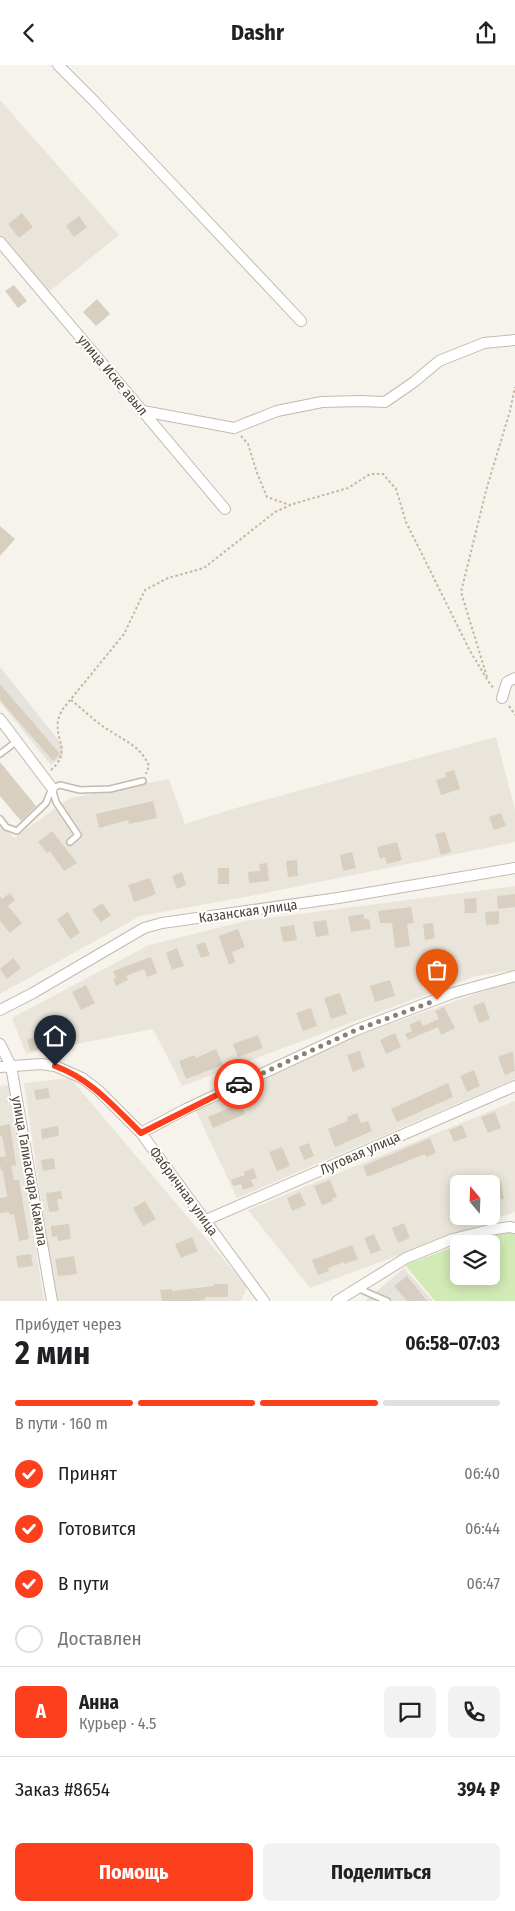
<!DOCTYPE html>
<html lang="ru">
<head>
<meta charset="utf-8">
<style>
  :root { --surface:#fff; --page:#f2f2f2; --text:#202124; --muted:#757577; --line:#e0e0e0; --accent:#fc3f1d }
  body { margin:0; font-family:"Fira Sans Condensed",sans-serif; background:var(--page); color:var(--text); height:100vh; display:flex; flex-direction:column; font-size:19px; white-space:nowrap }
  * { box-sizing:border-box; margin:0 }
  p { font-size:16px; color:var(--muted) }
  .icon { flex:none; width:28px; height:28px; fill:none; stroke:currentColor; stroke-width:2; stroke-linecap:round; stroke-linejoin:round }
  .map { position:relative; height:1236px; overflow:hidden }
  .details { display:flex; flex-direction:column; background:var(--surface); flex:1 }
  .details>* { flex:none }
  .needle { width:32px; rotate:341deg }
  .fabs { position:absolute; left:450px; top:1110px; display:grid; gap:10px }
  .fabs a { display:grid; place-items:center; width:50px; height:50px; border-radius:8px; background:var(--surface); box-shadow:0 2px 12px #0003; font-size:25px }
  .pin { position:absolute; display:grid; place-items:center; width:42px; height:42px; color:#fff; margin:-51px -21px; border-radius:50% 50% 50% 0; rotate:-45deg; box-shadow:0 0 5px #0007 }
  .pin .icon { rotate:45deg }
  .courier { position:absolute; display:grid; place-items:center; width:50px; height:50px; margin:-25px; border:4px solid #fc3f1d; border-radius:50%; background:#fff; color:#222; box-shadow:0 1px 6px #0007 }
  .head em { font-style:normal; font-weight:700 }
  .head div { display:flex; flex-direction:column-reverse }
  .head { display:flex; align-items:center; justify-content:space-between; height:85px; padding:0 15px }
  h1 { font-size:32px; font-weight:700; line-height:38px }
  .bar { display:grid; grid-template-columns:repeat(4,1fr); gap:8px 5px; align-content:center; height:60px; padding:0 15px }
  .bar i { height:6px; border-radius:4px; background:var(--line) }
  .bar .selected { background:var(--accent) }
  .bar p { grid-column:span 4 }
  .line { display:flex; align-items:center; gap:12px; padding:0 15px; border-top:1px solid var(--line) }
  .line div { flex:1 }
  .round { display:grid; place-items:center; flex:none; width:52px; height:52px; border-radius:8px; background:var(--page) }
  ol { padding:0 15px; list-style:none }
  li { display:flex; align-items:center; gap:15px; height:55px }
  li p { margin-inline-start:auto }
  li .icon { padding:5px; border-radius:50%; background:var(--accent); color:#fff; stroke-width:4 }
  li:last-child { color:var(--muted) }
  li i { width:28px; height:28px; border:2px solid var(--line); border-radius:50% }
  .cta { display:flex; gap:10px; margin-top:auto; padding:10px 15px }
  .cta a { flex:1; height:58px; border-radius:8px; background:var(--accent); color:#fff; font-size:20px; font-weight:700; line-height:58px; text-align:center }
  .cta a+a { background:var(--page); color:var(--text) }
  header { display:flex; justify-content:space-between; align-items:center; height:65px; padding:0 15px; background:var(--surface); font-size:22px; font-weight:700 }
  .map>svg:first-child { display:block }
  .residential { fill:#eae5da; fill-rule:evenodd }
  .industrial { fill:#e6e2dd }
  .green { fill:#d2eab5 }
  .building { fill:#d8cfc1 }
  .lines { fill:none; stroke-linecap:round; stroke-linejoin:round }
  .lane-casing { stroke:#c2bbae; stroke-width:8 }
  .street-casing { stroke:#c2bbae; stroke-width:12 }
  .path { stroke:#c4b79f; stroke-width:2; stroke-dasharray:2.5 2.5; stroke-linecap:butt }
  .lane { stroke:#fff; stroke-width:5 }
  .street { stroke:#fff; stroke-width:10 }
  .done { stroke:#878178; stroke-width:5; stroke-dasharray:0 9 }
  .route { stroke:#fc3f1d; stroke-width:6 }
  .labels { text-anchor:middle; stroke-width:4; stroke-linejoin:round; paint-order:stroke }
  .street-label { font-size:14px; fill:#4b4439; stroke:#fff }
</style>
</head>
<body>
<header><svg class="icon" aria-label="back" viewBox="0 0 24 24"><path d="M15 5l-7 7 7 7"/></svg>Dashr<svg class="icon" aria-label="share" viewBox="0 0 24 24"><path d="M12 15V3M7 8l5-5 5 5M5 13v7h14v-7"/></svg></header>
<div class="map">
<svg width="515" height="1236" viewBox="0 0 515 1236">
  <rect width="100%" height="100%" fill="#f6f3ec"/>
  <!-- residential -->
  <path class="residential" d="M 0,35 L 119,170 L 45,230 L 0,175 Z
    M 496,672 L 515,745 L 515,777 L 240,833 L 140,851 L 0,929 L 0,758 L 14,773 L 70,733 L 169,714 L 185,759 L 236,743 Z
    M 515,821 L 515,905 L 476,911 L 182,1021 L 153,964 L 26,989 L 12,953 L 149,880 L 245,856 Z
    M 515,915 L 515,1014 L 237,1133 L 195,1044 L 345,975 Z
    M 70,1013 L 247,1222 L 241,1236 L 56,1236 L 24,1018 Z
    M 10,1020 L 44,1236 L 0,1236 L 0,1021 Z
    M 515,1036 L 515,1147 L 310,1223 L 248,1145 ZM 459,1119 L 491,1119 L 491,1151 L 459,1151 Z"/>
  <!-- industrial -->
  <path class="industrial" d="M 0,602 L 63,681 L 62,691 L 51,700 L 0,637 Z
    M 404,1203 L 433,1236 L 365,1236 Z"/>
  <!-- green -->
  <path class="green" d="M 490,1168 L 515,1168 L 515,1236 L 435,1236 L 405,1200 L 459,1180 L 459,1211 L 491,1211 L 491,1179 L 462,1179 Z"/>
  <!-- building -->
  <path class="building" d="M 22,148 L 33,162 L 19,173 L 8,159 Z
    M 79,151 L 87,162 L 74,172 L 66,161 Z
    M 14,220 L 27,236 L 18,243 L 5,226 Z
    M 97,234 L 110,249 L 96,261 L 83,247 Z
    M 0,461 L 15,474 L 0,491 Z
    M 0,619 L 60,689 L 53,696 L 0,635 Z
    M 0,697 L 36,741 L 21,756 L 0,731 Z
    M 454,705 L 460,724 L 441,730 L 436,715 L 446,712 L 445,708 Z
    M 153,736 L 157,753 L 129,759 L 128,755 L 99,763 L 96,749 Z
    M 501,748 L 506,761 L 494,765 L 489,752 Z
    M 52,766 L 77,798 L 64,806 L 50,786 L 47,788 L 38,777 Z
    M 445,767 L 451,787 L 441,790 L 435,769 Z
    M 397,777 L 402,795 L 387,799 L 385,792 L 380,794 L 377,782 Z
    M 352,787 L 356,803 L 343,806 L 340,790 Z
    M 297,795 L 298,811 L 288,812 L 286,796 Z
    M 267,798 L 269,816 L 249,818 L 248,807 L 260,806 L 259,799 Z
    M 218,803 L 229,803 L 229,819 L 218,819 Z
    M 182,807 L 186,820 L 177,824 L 172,811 Z
    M 150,813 L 156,829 L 134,837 L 128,820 Z
    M 10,828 L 15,835 L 8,841 L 22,858 L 10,868 L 0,856 L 0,831 L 2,834 Z
    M 515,829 L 515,842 L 498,844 L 497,831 Z
    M 476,833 L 477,848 L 465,848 L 464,834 Z
    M 102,838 L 111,850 L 101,857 L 92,845 Z
    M 411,842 L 414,858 L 407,859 L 410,881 L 395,883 L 392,858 L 380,858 L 378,846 Z
    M 499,846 L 499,859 L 486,860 L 485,847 Z
    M 68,847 L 80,868 L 70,874 L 57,854 Z
    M 364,849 L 364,854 L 369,854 L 371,864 L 351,867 L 348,851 Z
    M 326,855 L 329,870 L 316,872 L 313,857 Z
    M 433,858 L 435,873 L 425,875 L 423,859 Z
    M 294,860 L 297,875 L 283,877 L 280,862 Z
    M 238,864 L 245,882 L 232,887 L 235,897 L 229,900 L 219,871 Z
    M 205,877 L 210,890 L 201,893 L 196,880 Z
    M 177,883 L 184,901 L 172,905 L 166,888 Z
    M 151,892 L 157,908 L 147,912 L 144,904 L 126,911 L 128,915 L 116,921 L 113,914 L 116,913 L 113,906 Z
    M 13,893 L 21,903 L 7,914 L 0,904 Z
    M 439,904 L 443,918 L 431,921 L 427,907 Z
    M 390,915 L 395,931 L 375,937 L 370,921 Z
    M 86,920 L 95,938 L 81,945 L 72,927 Z
    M 340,928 L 347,949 L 331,954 L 324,933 Z
    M 484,937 L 490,954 L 479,958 L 473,941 Z
    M 444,942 L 455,963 L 441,970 L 438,962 L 408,975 L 405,969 L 412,966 L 409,960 L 420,955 L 423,961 L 439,954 L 435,946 Z
    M 311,943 L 317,961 L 303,966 L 296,948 Z
    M 395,968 L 401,982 L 386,989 L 380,975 Z
    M 258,970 L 263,983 L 238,992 L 233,979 Z
    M 40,971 L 43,984 L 30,986 L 27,974 Z
    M 216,984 L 223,1000 L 186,1014 L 179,996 L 195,990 L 196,993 Z
    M 360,986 L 365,1002 L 353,1007 L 347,990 Z
    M 513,986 L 515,1006 L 505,1010 L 498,992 Z
    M 474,1005 L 480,1021 L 467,1027 L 460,1011 Z
    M 448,1018 L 453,1032 L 397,1057 L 391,1044 Z
    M 48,1023 L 50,1033 L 36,1035 L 34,1025 Z
    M 240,1038 L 245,1049 L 213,1063 L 208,1052 Z
    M 495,1047 L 501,1063 L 488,1068 L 481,1052 Z
    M 357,1048 L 361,1058 L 368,1056 L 372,1066 L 335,1082 L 328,1064 L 348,1056 L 347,1052 Z
    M 10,1059 L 16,1100 L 11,1101 L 14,1115 L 19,1115 L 29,1174 L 19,1176 L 14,1149 L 10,1150 L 9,1147 L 0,1148 L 0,1133 L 7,1132 L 3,1106 L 1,1106 L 0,1099 L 0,1092 L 6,1091 L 2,1071 L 0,1071 L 0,1061 Z
    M 462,1060 L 467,1072 L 454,1077 L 449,1065 Z
    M 58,1061 L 59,1071 L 42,1074 L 41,1064 Z
    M 430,1073 L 436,1088 L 426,1092 L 425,1089 L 367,1112 L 363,1101 Z
    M 309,1078 L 314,1091 L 304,1095 L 299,1082 Z
    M 282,1082 L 290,1101 L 277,1106 L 269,1087 Z
    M 54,1093 L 55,1104 L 43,1106 L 41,1095 Z
    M 253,1103 L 257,1113 L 251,1115 L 254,1121 L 243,1125 L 241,1119 L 233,1121 L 231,1115 L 245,1110 L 244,1107 Z
    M 330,1115 L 337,1132 L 332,1134 L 333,1136 L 322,1140 L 314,1121 Z
    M 501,1116 L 504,1134 L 491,1136 L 491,1118 Z
    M 61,1126 L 62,1134 L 57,1134 L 59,1146 L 49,1147 L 46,1128 Z
    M 300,1127 L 306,1140 L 292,1146 L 287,1133 Z
    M 145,1136 L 156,1154 L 143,1161 L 133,1143 Z
    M 404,1158 L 410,1173 L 398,1178 L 392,1163 Z
    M 69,1159 L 71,1174 L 58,1176 L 57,1171 L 52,1172 L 51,1161 Z
    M 374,1169 L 381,1185 L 371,1189 L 364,1173 Z
    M 192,1172 L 198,1186 L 181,1193 L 175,1179 Z
    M 352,1180 L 358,1194 L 345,1199 L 344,1197 L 328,1203 L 329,1206 L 318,1210 L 312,1195 Z
    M 31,1189 L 33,1201 L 18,1203 L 16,1191 Z
    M 74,1191 L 77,1209 L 58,1211 L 55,1194 Z
    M 407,1211 L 427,1236 L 407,1236 L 394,1221 Z
    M 214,1219 L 228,1219 L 228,1232 L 205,1232 L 205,1235 L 195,1236 L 162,1236 L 160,1225 L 172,1224 L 172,1226 L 214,1221 Z"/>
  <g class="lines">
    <!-- lane casing -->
    <g class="lane-casing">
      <path id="lane" d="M 0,689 L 17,676
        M 52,723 L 60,720 L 80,725 L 110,724 L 143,716
        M 0,754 L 6,762 L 17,766 L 46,738 L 52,723 L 56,737 L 78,770 L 70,777
        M 357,1223 L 387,1236"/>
    </g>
    <!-- street casing -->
    <g class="street-casing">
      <path id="street" d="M 58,0 L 94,36 L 301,256
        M 0,177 L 225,444
        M 143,346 L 234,363 L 277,346 L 322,337 L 360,336 L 385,337 L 414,317 L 439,296 L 484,278 L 515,275
        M 502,633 L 507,617 L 515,613
        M 0,654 L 52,723
        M 0,945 L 33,928 L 144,863 L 162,858 L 338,833 L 515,803
        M 0,979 L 11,1001 L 52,1236
        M 0,1002 L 41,999 L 55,1001 L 82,1013 L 98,1025 L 141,1068 L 264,1236
        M 141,1068 L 186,1044 L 356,965 L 453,928 L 515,911
        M 206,1155 L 515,1021
        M 337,1236 L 406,1193 L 453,1174 L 489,1165 L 510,1162 L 515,1163"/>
    </g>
    <!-- path -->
    <path class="path" d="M 241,371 L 248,379 L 257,408 L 267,432 L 290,440
      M 487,612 L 461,527 L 487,422 L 510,346 L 515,322
      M 71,635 C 84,645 97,659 112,667 C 128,678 141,682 149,701 L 146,709
      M 509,641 L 515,650
      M 51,705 C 72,686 55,677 58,656 C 58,653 61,648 62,645 L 124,569 L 145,525 L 168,513 L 204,503 L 275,447 L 293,439 L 348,423 L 370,409 L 383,409 L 396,424 L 406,457 L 469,584 L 488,616 L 494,624"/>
    <!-- lane -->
    <use href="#lane" class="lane"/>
    <!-- street -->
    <use href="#street" class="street"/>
  </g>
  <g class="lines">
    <!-- done -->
    <path class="done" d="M 239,1019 L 356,965 L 437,935"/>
    <!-- route -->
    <path class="route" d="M 55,1001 C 91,1014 114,1042 141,1068 L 239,1019"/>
  </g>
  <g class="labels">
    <!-- street labels -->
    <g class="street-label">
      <text transform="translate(113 310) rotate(50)" y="5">улица Иске авыл</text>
      <text transform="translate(248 846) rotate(-8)" y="5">Казанская улица</text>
      <text transform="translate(360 1088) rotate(-24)" y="5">Луговая улица</text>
      <text transform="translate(30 1106) rotate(80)" y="5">улица Галиаскара Камала</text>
      <text transform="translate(184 1126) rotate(54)" y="5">Фабричная улица</text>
    </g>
  </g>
</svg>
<div class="fabs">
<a><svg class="needle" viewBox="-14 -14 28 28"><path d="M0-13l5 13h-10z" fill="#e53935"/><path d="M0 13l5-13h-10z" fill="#757577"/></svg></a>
<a><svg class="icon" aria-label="layers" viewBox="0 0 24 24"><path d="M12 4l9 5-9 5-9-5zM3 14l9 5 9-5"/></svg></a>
</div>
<div class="pin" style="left:437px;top:935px;background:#ea580c"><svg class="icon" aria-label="bag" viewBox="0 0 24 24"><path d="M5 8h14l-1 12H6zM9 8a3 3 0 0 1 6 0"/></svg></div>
<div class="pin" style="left:55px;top:1001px;background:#1f2937"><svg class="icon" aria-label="home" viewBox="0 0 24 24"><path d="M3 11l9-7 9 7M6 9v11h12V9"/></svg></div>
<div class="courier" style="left:239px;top:1019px"><svg class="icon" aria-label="car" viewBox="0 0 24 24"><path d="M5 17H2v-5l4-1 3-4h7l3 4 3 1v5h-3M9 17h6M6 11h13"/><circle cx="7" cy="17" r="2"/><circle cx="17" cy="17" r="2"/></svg></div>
</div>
<section class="details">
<div class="head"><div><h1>2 мин</h1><p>Прибудет через</p></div><em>06:58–07:03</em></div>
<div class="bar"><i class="selected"></i><i class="selected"></i><i class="selected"></i><i></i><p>В пути · 160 m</p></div>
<ol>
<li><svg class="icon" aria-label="check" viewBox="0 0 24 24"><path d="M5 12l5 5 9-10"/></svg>Принят<p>06:40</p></li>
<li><svg class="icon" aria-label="check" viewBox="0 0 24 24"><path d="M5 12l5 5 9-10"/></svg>Готовится<p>06:44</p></li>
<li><svg class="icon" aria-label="check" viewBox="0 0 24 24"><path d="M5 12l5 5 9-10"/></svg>В пути<p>06:47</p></li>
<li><i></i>Доставлен</li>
</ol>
<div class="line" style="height:90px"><b class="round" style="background:var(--accent);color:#fff">А</b><div><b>Анна</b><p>Курьер · 4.5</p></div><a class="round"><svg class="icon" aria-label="chat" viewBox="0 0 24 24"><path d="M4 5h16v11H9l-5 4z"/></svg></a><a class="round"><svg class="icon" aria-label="phone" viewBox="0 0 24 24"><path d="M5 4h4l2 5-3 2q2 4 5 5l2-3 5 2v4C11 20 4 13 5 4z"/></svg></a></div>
<div class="line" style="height:65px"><div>Заказ #8654</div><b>394 ₽</b></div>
<div class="cta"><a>Помощь</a><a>Поделиться</a></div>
</section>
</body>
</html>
